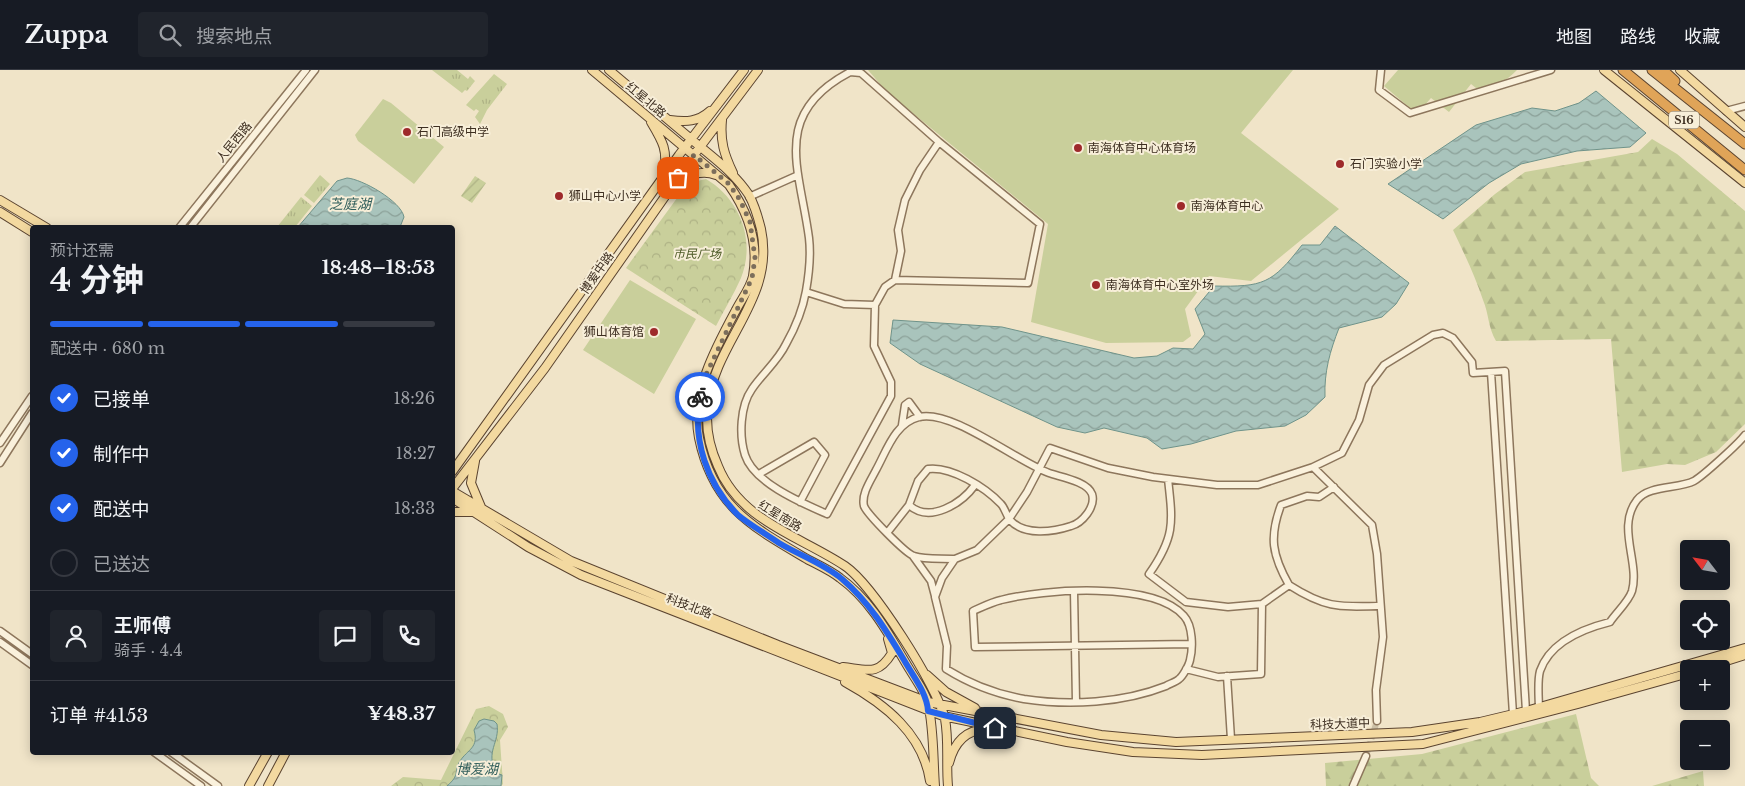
<!DOCTYPE html>
<html lang="zh">
<head>
<meta charset="utf-8">
<style>
  :root { --surface:#171b24; --page:#20242c; --text:#f1f3f6; --muted:#9ea1a6; --line:#363941; --accent:#2563eb }
  body { margin:0; font-family:"Libre Baskerville","Noto Sans SC",serif; background:var(--page); color:var(--text); height:100vh; display:flex; flex-direction:column; font-size:19px; white-space:nowrap }
  * { box-sizing:border-box; margin:0 }
  p { font-size:16px; color:var(--muted) }
  .icon { flex:none; width:28px; height:28px; fill:none; stroke:currentColor; stroke-width:2; stroke-linecap:round; stroke-linejoin:round }
  .map { position:relative; flex:1; overflow:hidden }
  .sheet { position:absolute; left:30px; top:155px; width:425px; height:530px; display:flex; flex-direction:column; background:var(--surface); border-radius:5px; box-shadow:0 2px 12px #0003 }
  .sheet>* { flex:none }
  .needle { width:32px; rotate:301deg }
  .tools { position:absolute; left:1680px; top:470px; display:grid; gap:10px }
  .tools a { display:grid; place-items:center; width:50px; height:50px; border-radius:5px; background:var(--surface); box-shadow:0 2px 12px #0003; font-size:25px }
  .pin { position:absolute; display:grid; place-items:center; width:42px; height:42px; color:#fff; margin:-21px; border-radius:10px; box-shadow:0 2px 8px #0006 }
  .courier { position:absolute; display:grid; place-items:center; width:50px; height:50px; margin:-25px; border:4px solid #2563eb; border-radius:50%; background:#fff; color:#222; box-shadow:0 1px 6px #0007 }
  .head em { font-style:normal; font-weight:700 }
  .head div { display:flex; flex-direction:column-reverse }
  .head { display:flex; align-items:center; justify-content:space-between; height:85px; padding:0 20px }
  h1 { font-size:32px; font-weight:700; line-height:38px }
  .bar { display:grid; grid-template-columns:repeat(4,1fr); gap:8px 5px; align-content:center; height:60px; padding:0 20px }
  .bar i { height:6px; border-radius:4px; background:var(--line) }
  .bar .selected { background:var(--accent) }
  .bar p { grid-column:span 4 }
  .line { display:flex; align-items:center; gap:12px; padding:0 20px; border-top:1px solid var(--line) }
  .line div { flex:1 }
  .round { display:grid; place-items:center; flex:none; width:52px; height:52px; border-radius:5px; background:var(--page) }
  ol { padding:0 20px; list-style:none }
  li { display:flex; align-items:center; gap:15px; height:55px }
  li p { margin-inline-start:auto }
  li .icon { padding:5px; border-radius:50%; background:var(--accent); color:#fff; stroke-width:4 }
  li:last-child { color:var(--muted) }
  li i { width:28px; height:28px; border:2px solid var(--line); border-radius:50% }
  header { display:flex; align-items:center; gap:30px; box-sizing:border-box; height:70px; padding:0 25px; background:var(--surface); border-bottom:1px solid var(--line) }
  header strong { font-size:24px }
  nav { display:flex; gap:28px; margin-inline-start:auto; font-size:18px }
  .search { width:350px; height:45px; background:var(--page); display:flex; align-items:center; gap:12px; box-sizing:border-box; padding:0 18px; border-radius:5px; color:var(--muted); font-size:19px }
  .map>svg:first-child { display:block }
  .grass { fill:url(#grass-tufts) }
  .forest { fill:url(#forest-firs) }
  .park { fill:url(#park-crowns) }
  .garden { fill:url(#garden-furrows) }
  .pitch { fill:#c9cf9b }
  .water { fill:url(#water-waves); stroke:#6f938a }
  .lines { fill:none; stroke-linecap:round; stroke-linejoin:round }
  .minor-tunnel { stroke:#ccc0a6; stroke-width:6; stroke-dasharray:6 3; stroke-linecap:butt }
  .minor-casing { stroke:#8d765c; stroke-width:9 }
  .major-casing { stroke:#5b4430; stroke-width:10 }
  .highway-casing { stroke:#5b4430; stroke-width:11 }
  .minor { stroke:#faf1dc; stroke-width:6 }
  .major { stroke:#f3d9a0; stroke-width:8 }
  .highway { stroke:#e0a458; stroke-width:9 }
  .done { stroke:#7c6e5b; stroke-width:5; stroke-dasharray:0 9 }
  .route { stroke:#2563eb; stroke-width:6 }
  .poi-dot { fill:#9e2a2b; stroke:#f7eed8; stroke-width:2 }
  .labels { text-anchor:middle; stroke-width:4; stroke-linejoin:round; paint-order:stroke }
  .shield { fill:#f7eed8; stroke:#756857; stroke-width:1 }
  .shield-label { font-size:11px; font-weight:bold; fill:#3d2e20 }
  .street-label { font-size:12px; fill:#3d2e20; stroke:#f7eed8 }
  .poi-label { font-size:12px; fill:#3d2e20; stroke:#f7eed8; text-anchor:start }
  .park-label { font-size:12px; font-style:italic; fill:#4d5a26; stroke:#f7eed8 }
  .water-label { font-size:14px; font-style:italic; fill:#2f5d5a; stroke:#f7eed8 }
</style>
</head>
<body>
<header>
<strong>Zuppa</strong>
<div class="search"><svg class="icon" aria-label="search" viewBox="0 0 24 24"><circle cx="10" cy="10" r="6"/><path d="M15 15l6 6"/></svg>搜索地点</div>
<nav><a>地图</a><a>路线</a><a>收藏</a></nav>
</header>
<div class="map">
<svg width="1745" height="716" viewBox="0 0 1745 716">
  <defs>
    <pattern id="grass-tufts" width="24" height="20" patternUnits="userSpaceOnUse" patternTransform="scale(1.25)"><rect width="24" height="20" fill="#c9cf9b"/><path d="M3 7l-1-3M5 7V3M7 7l1-3M15 17l-1-3M17 17v-4M19 17l1-3" fill="none" stroke="#aeb285"/></pattern>
    <pattern id="forest-firs" width="22" height="20" patternUnits="userSpaceOnUse" patternTransform="scale(1.25)"><rect width="22" height="20" fill="#c9cf9b"/><path d="M5 1l3.5 6h-7zM16 11l3.5 6h-7z" fill="#aeb285"/></pattern>
    <pattern id="park-crowns" width="20" height="18" patternUnits="userSpaceOnUse" patternTransform="scale(1.25)"><rect width="20" height="18" fill="#c9cf9b"/><path d="M2 6a3 3 0 1 1 6 0M12 15a3 3 0 1 1 6 0" fill="none" stroke="#aeb285"/></pattern>
    <pattern id="garden-furrows" width="10" height="10" patternUnits="userSpaceOnUse" patternTransform="scale(1.25)"><rect width="10" height="10" fill="#c9cf9b"/><path d="M-1 1l2-2M0 10L10 0M9 11l2-2" fill="none" stroke="#aeb285"/></pattern>
    <pattern id="water-waves" width="16" height="10" patternUnits="userSpaceOnUse" patternTransform="scale(1.25)"><rect width="16" height="10" fill="#a9c4bc"/><path d="M0 5q4-4 8 0t8 0" fill="none" stroke="#8ba098"/></pattern>
  </defs>
  <rect width="100%" height="100%" fill="#f0e4c8"/>
  <!-- grass -->
  <path class="grass" d="M 432,0 L 457,0 L 468,9 L 470,6 L 475,11 L 467,21 L 465,20 L 462,23 Z
    M 494,4 L 507,14 L 487,40 L 480,54 L 475,47 L 479,41 L 476,39 L 474,41 L 466,35 Z
    M 320,105 L 330,114 L 314,133 L 304,125 Z
    M 301,127 L 312,136 L 295,157 L 277,157 Z"/>
  <!-- forest -->
  <path class="forest" d="M 1652,69 L 1677,84 L 1745,141 L 1745,354 L 1716,382 L 1685,395 L 1667,394 L 1622,402 L 1611,269 L 1496,271 C 1488,258 1489,244 1483,230 C 1475,206 1464,183 1453,160 L 1495,124 L 1525,102 L 1638,82 Z
    M 1576,644 L 1591,708 L 1599,716 L 1326,716 L 1325,693 L 1422,684 Z
    M 1703,701 L 1704,716 L 1652,716 Z"/>
  <!-- park -->
  <path class="park" d="M 706,109 C 740,129 756,170 741,208 C 734,224 724,240 716,256 L 626,198 L 688,113 Z
    M 489,636 L 503,644 L 508,657 L 500,670 L 503,714 L 501,716 L 391,716 L 403,707 L 441,710 L 476,639 Z"/>
  <!-- garden -->
  <path class="garden" d="M 475,106 L 486,113 L 472,133 L 461,126 Z"/>
  <!-- pitch -->
  <path class="pitch" d="M 868,0 L 1293,0 L 1241,63 L 1339,139 L 1251,211 L 1209,206 L 1185,239 L 1191,266 L 1183,272 L 1106,273 L 1031,252 L 1048,154 L 887,22 Z
    M 1398,0 L 1517,0 C 1506,11 1495,17 1481,22 L 1471,14 L 1449,42 L 1431,28 L 1417,44 L 1384,16 Z
    M 383,29 L 391,33 L 444,77 L 414,114 L 358,71 L 355,65 Z
    M 630,210 L 696,249 L 654,324 L 583,280 Z"/>
  <!-- water -->
  <path class="water" d="M 1596,21 L 1646,63 L 1630,77 L 1577,81 L 1521,94 L 1489,113 L 1443,149 L 1388,114 L 1476,55 L 1532,38 L 1555,41 L 1579,33 Z
    M 347,108 C 362,109 401,131 404,147 L 400,157 L 298,157 L 337,111 Z
    M 1335,156 L 1409,213 L 1396,234 L 1382,247 L 1339,258 C 1330,281 1324,302 1325,327 L 1306,345 L 1285,356 L 1236,361 L 1191,374 L 1162,379 L 1147,368 L 1104,358 L 1085,363 L 1057,357 L 920,294 L 890,273 L 893,250 L 1002,257 L 1134,288 L 1157,286 L 1173,278 L 1193,279 L 1205,264 L 1195,239 L 1214,216 C 1263,217 1272,214 1302,175 L 1320,175 Z
    M 484,649 L 494,651 L 497,654 C 500,673 485,681 496,703 L 502,705 L 501,716 L 447,716 C 461,704 453,702 460,691 C 468,679 479,678 474,660 L 479,651 Z"/>
  <g class="lines">
    <!-- minor-tunnel -->
    <path class="minor-tunnel" d="M 1366,686 L 1377,651"/>
    <!-- minor casing -->
    <g class="minor-casing">
      <path id="minor" d="M 1381,0 L 1379,20 L 1410,43 L 1551,0
        M 850,2 L 861,3 L 939,72 L 1040,154 L 1028,213 L 895,210 L 885,217 L 875,235 L 874,276 L 891,312 L 891,326 L 827,444 C 802,433 754,413 745,385 C 739,366 740,336 752,319 C 762,304 778,291 786,274 C 795,258 803,238 806,221 C 809,204 811,185 809,168 C 800,99 770,44 850,2 Z
        M 1726,41 L 1745,36
        M 749,127 L 796,106
        M 179,158 L 306,0
        M 190,158 L 315,0
        M 895,210 L 901,181 L 898,160 L 905,130 L 920,100 L 939,72
        M 806,222 L 844,234 L 875,235
        M 1491,302 L 1513,644 L 1516,646
        M 902,355 L 905,335 L 909,332 L 920,347
        M 0,373 L 32,326
        M 0,393 L 32,343
        M 1313,397 L 1342,383 L 1359,350 L 1369,315 L 1384,295 L 1433,265 L 1443,263 L 1453,268 L 1472,292 L 1473,303 L 1505,301 L 1526,641 L 1523,645
        M 759,404 L 814,372 L 825,385 L 800,432
        M 1168,409 C 1173,453 1175,467 1149,504 L 1186,532 L 1228,537 L 1262,534 L 1289,515 C 1325,538 1338,537 1380,536
        M 887,463 L 909,435
        M 913,486 L 931,511 L 935,526
        M 955,489 C 943,488 925,490 914,486 C 906,484 867,444 864,436 C 861,424 871,410 876,400 C 887,380 895,353 919,347 C 952,339 1016,391 1049,403 C 1060,407 1087,411 1092,424 C 1096,437 1082,453 1071,456 C 1053,462 1024,466 1010,450 C 1006,445 1005,438 1001,434 C 985,417 951,396 928,399 L 918,411 L 909,435 C 930,454 962,433 975,415
        M 1289,515 C 1272,485 1269,467 1281,435 L 1307,426 L 1319,427 L 1334,417
        M 1074,521 L 1076,632
        M 0,561 L 32,584
        M 0,572 L 32,595
        M 1191,574 L 975,577 L 973,541 C 982,537 992,532 1001,530 C 1043,519 1154,511 1184,546 C 1193,556 1193,578 1190,590 C 1189,595 1183,606 1179,609 C 1176,612 1169,614 1166,616 C 1123,633 1069,636 1024,629 C 996,624 970,614 946,599 L 947,576 L 935,527 L 942,508 L 955,489 L 977,480 L 1009,449 L 1027,422 L 1050,378 L 1108,398 L 1153,407 L 1217,415 L 1258,415 L 1313,397 L 1372,455 L 1377,484 L 1383,567 L 1376,620 L 1377,651
        M 1186,599 L 1218,607 L 1261,604 L 1262,534
        M 1227,606 L 1231,669
        M 1539,640 C 1539,629 1537,612 1540,601 C 1550,572 1582,559 1610,552 C 1616,543 1629,531 1632,521 C 1640,492 1616,457 1637,430 C 1649,415 1678,419 1694,411 C 1704,405 1738,374 1745,365
        M 154,682 L 201,716
        M 171,682 L 218,716
        M 1353,716 L 1366,686"/>
    </g>
    <!-- major casing -->
    <g class="major-casing">
      <path id="major" d="M 592,0 L 729,115 C 748,142 759,172 753,206 C 751,217 741,230 736,240 C 716,277 690,324 699,368 C 713,436 751,456 807,489 C 818,495 830,500 840,508 C 872,531 890,567 910,600 C 916,610 925,622 928,633 C 934,660 933,689 935,716
        M 609,0 C 636,23 664,46 691,69 C 712,87 734,102 749,125 C 755,136 758,147 761,159 C 776,229 715,270 708,335 C 705,356 709,376 718,396 C 740,451 800,466 845,496 C 873,515 937,616 945,649 C 949,670 946,695 948,716
        M 1604,0 L 1745,113
        M 1680,0 L 1745,57
        M 670,50 C 686,52 698,52 710,41
        M 722,50 C 720,71 724,84 733,103
        M 651,52 C 663,72 668,80 664,104
        M 674,116 C 687,106 700,99 716,105
        M 0,130 L 47,158
        M 0,142 L 32,162
        M 475,391 L 471,413 L 481,437
        M 452,402 L 679,85 L 744,0
        M 452,419 L 545,298 L 694,85 L 758,0
        M 452,421 L 571,491 L 778,575 L 928,632 L 1101,665 L 1176,672 L 1412,662 L 1480,652 L 1526,641 L 1745,578
        M 452,428 L 528,477 L 581,505 L 943,646 L 1067,672 L 1133,682 L 1202,685 L 1423,674 L 1578,634 L 1689,603
        M 452,442 L 473,442
        M 843,597 C 868,600 878,606 892,583 L 888,569
        M 1701,599 L 1745,585
        M 927,605 L 946,622 L 975,638
        M 845,612 C 885,634 923,664 930,711
        M 949,693 C 954,673 965,660 986,659
        M 249,716 L 268,682
        M 268,716 L 286,682"/>
    </g>
    <!-- highway casing -->
    <g class="highway-casing">
      <path id="highway" d="M 1623,0 L 1745,100
        M 1652,0 L 1745,74
        M 1663,0 L 1675,11"/>
    </g>
    <!-- minor -->
    <use href="#minor" class="minor"/>
    <!-- major -->
    <use href="#major" class="major"/>
    <!-- highway -->
    <use href="#highway" class="highway"/>
  </g>
  <g class="lines">
    <!-- done -->
    <path class="done" d="M 678,108 L 694,85 L 729,114 L 740,130 L 750,152 L 755,188 L 752,208 L 704,309 L 700,327"/>
    <!-- route -->
    <path class="route" d="M 700,327 C 692,370 707,414 738,445 C 750,455 766,464 779,473 C 799,485 824,494 842,509 C 869,532 886,560 904,590 C 913,606 927,623 928,641 L 995,658"/>
  </g>
  <!-- markers -->
  <g class="poi-dot">
    <circle cx="407" cy="62" r="5"/>
    <circle cx="1078" cy="78" r="5"/>
    <circle cx="1340" cy="94" r="5"/>
    <circle cx="559" cy="126" r="5"/>
    <circle cx="1181" cy="136" r="5"/>
    <circle cx="1096" cy="215" r="5"/>
    <circle cx="654" cy="262" r="5"/>
  </g>
  <g class="labels">
    <!-- shield labels -->
    <rect class="shield" x="1669" y="41.5" width="30" height="17" rx="4"/>
    <g class="shield-label">
      <text x="1684" y="54">S16</text>
    </g>
    <!-- street labels -->
    <g class="street-label">
      <text transform="translate(646 30) rotate(40)" y="4">红星北路</text>
      <text transform="translate(234 72) rotate(-51)" y="4">人民西路</text>
      <text transform="translate(597 203) rotate(-55)" y="4">博爱中路</text>
      <text transform="translate(780 446) rotate(31)" y="4">红星南路</text>
      <text transform="translate(689 536) rotate(21)" y="4">科技北路</text>
      <text transform="translate(1340 654) rotate(-2)" y="4">科技大道中</text>
    </g>
    <!-- poi labels -->
    <g class="poi-label">
      <text x="417" y="66">石门高级中学</text>
      <text x="1088" y="82">南海体育中心体育场</text>
      <text x="1350" y="98">石门实验小学</text>
      <text x="569" y="130">狮山中心小学</text>
      <text x="1191" y="140">南海体育中心</text>
      <text x="1106" y="219">南海体育中心室外场</text>
      <text x="644" y="266" text-anchor="end">狮山体育馆</text>
    </g>
    <!-- park labels -->
    <g class="park-label">
      <text x="697" y="188">市民广场</text>
    </g>
    <!-- water labels -->
    <g class="water-label">
      <text x="350" y="139">芝庭湖</text>
      <text x="477" y="704">博爱湖</text>
    </g>
  </g>
</svg>
<div class="tools">
<a><svg class="needle" viewBox="-14 -14 28 28"><path d="M0-13l5 13h-10z" fill="#e53935"/><path d="M0 13l5-13h-10z" fill="#9ea1a6"/></svg></a>
<a><svg class="icon" aria-label="locate" viewBox="0 0 24 24"><circle cx="12" cy="12" r="6"/><path d="M12 2v4M12 18v4M2 12h4M18 12h4"/></svg></a>
<a>+</a>
<a>−</a>
</div>
<div class="pin" style="left:678px;top:108px;background:#ea580c"><svg class="icon" aria-label="bag" viewBox="0 0 24 24"><path d="M5 8h14l-1 12H6zM9 8a3 3 0 0 1 6 0"/></svg></div>
<div class="pin" style="left:995px;top:658px;background:#1f2937"><svg class="icon" aria-label="home" viewBox="0 0 24 24"><path d="M3 11l9-7 9 7M6 9v11h12V9"/></svg></div>
<div class="courier" style="left:700px;top:327px"><svg class="icon" aria-label="bike" viewBox="0 0 24 24"><circle cx="6" cy="16" r="4"/><circle cx="18" cy="16" r="4"/><path d="M6 16l4-8h5l3 8M10 8l3 8H6M13 5h3"/></svg></div>
<section class="sheet">
<div class="head"><div><h1>4 分钟</h1><p>预计还需</p></div><em>18:48–18:53</em></div>
<div class="bar"><i class="selected"></i><i class="selected"></i><i class="selected"></i><i></i><p>配送中 · 680 m</p></div>
<ol>
<li><svg class="icon" aria-label="check" viewBox="0 0 24 24"><path d="M5 12l5 5 9-10"/></svg>已接单<p>18:26</p></li>
<li><svg class="icon" aria-label="check" viewBox="0 0 24 24"><path d="M5 12l5 5 9-10"/></svg>制作中<p>18:27</p></li>
<li><svg class="icon" aria-label="check" viewBox="0 0 24 24"><path d="M5 12l5 5 9-10"/></svg>配送中<p>18:33</p></li>
<li><i></i>已送达</li>
</ol>
<div class="line" style="height:90px"><a class="round"><svg class="icon" aria-label="person" viewBox="0 0 24 24"><circle cx="12" cy="8" r="4"/><path d="M4 21q1-7 8-7t8 7"/></svg></a><div><b>王师傅</b><p>骑手 · 4.4</p></div><a class="round"><svg class="icon" aria-label="chat" viewBox="0 0 24 24"><path d="M4 5h16v11H9l-5 4z"/></svg></a><a class="round"><svg class="icon" aria-label="phone" viewBox="0 0 24 24"><path d="M5 4h4l2 5-3 2q2 4 5 5l2-3 5 2v4C11 20 4 13 5 4z"/></svg></a></div>
<div class="line" style="height:65px"><div>订单 #4153</div><b>¥48.37</b></div>
</section>
</div>
</body>
</html>
